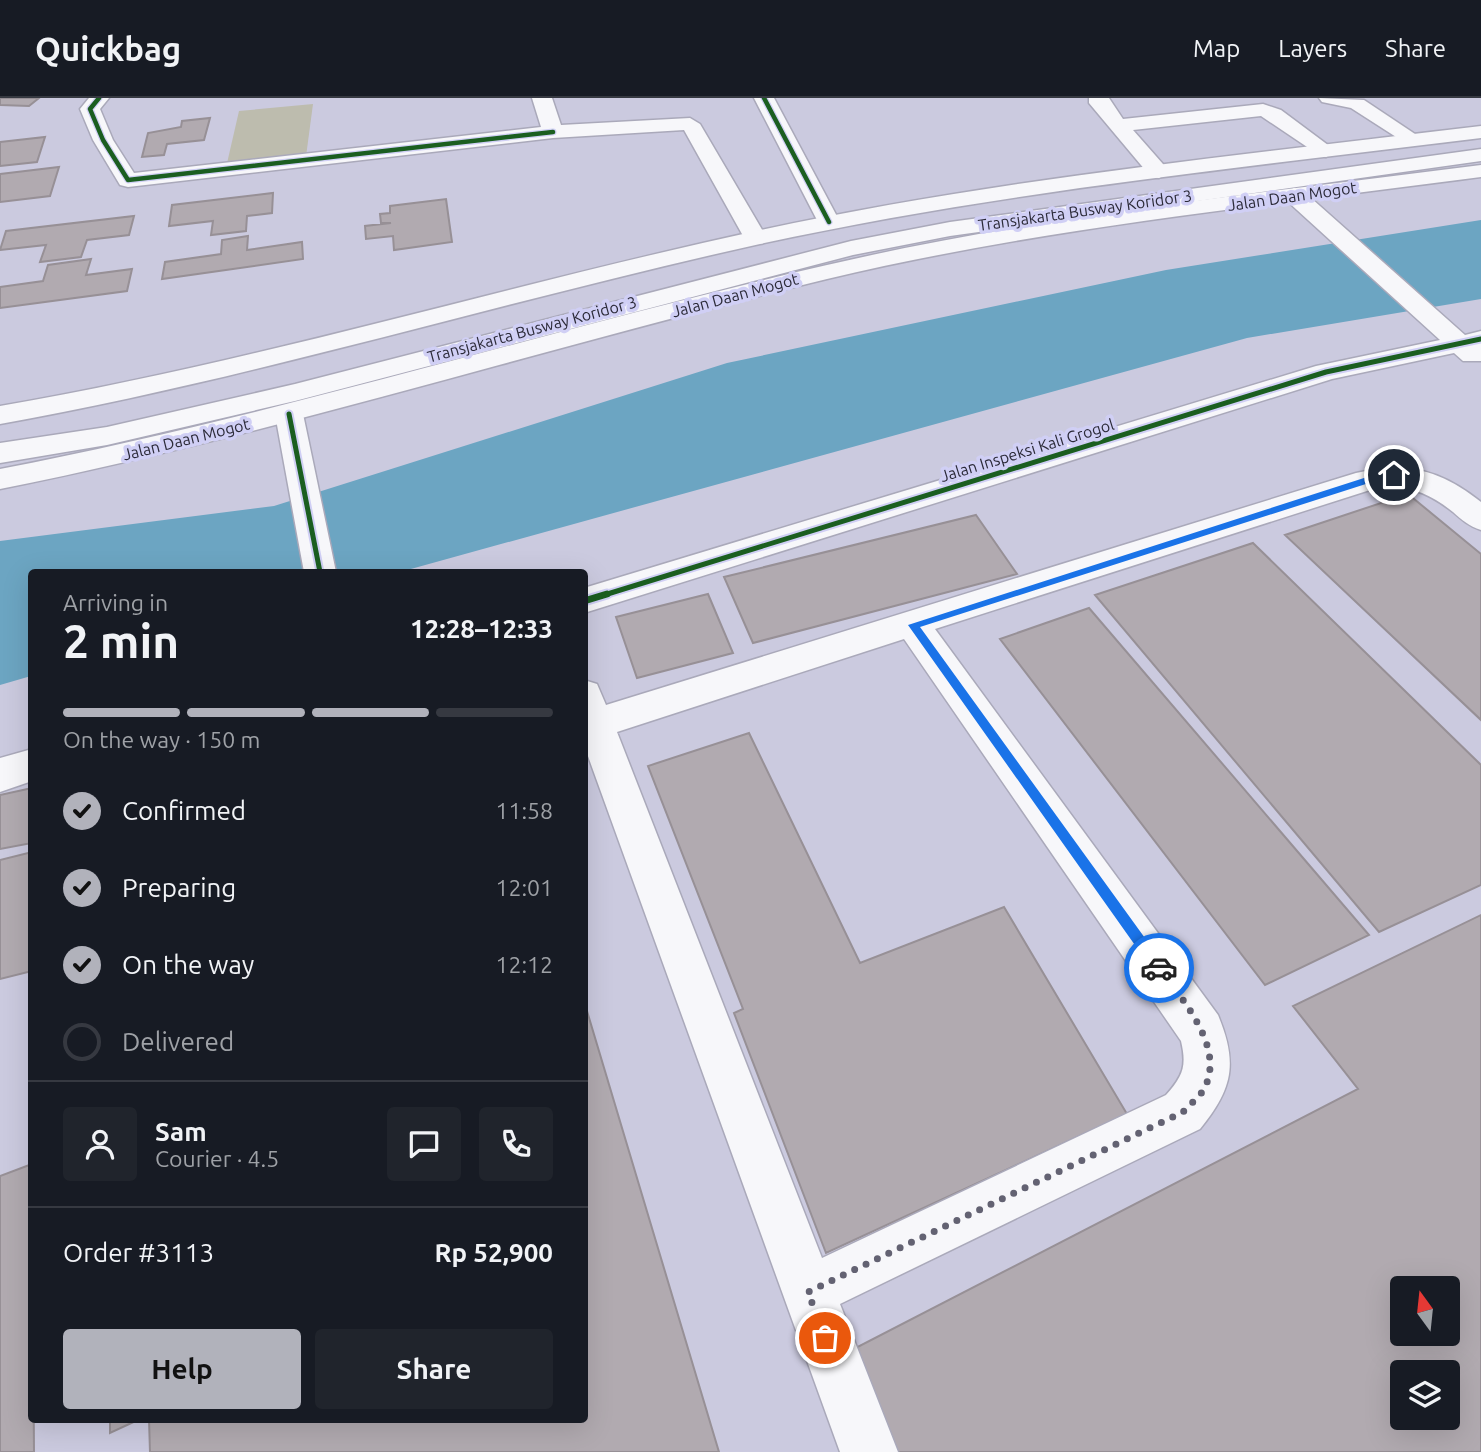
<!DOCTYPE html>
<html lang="en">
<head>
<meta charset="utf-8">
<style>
  :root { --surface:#171b24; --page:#20242c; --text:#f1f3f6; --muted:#9ea1a6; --line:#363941; --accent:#b1b2bb }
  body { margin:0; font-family:Ubuntu,sans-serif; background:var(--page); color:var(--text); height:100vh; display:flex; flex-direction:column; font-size:26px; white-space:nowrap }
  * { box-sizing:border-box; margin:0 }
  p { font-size:23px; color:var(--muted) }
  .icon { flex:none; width:38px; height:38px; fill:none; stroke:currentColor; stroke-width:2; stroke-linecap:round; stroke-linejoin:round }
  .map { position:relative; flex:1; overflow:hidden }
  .drawer { position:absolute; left:28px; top:471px; width:560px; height:854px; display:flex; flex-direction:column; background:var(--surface); border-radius:7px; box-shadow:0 7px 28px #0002 }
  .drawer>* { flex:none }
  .needle { width:46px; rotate:345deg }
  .controls { position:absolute; left:1390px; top:1178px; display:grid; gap:14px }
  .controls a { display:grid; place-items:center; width:70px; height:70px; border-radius:7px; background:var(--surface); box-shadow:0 7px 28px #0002; font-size:35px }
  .pin { position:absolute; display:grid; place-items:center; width:60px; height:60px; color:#fff; margin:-30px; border:4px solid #fff; border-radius:50%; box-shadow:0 2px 7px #0007 }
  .courier { position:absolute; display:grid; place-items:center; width:70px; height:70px; margin:-35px; border:5px solid #1a73e8; border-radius:50%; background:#fff; color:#222; box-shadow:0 2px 9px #0007 }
  .summary em { font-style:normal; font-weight:600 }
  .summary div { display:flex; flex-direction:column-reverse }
  .summary { display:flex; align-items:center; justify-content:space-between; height:119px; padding:0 35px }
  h1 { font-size:46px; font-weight:600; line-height:52px }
  .bar { display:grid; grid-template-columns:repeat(4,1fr); gap:10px 7px; align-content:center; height:84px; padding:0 35px }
  .bar i { height:9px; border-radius:5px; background:var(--line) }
  .bar .selected { background:var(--accent) }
  .bar p { grid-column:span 4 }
  .line { display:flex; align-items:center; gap:18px; padding:0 35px; border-top:2px solid var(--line) }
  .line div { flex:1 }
  .round { display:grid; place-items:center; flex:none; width:74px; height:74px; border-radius:7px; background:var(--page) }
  ol { padding:0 35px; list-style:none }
  li { display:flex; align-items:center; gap:21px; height:77px }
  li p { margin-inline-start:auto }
  li .icon { padding:7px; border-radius:50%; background:var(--accent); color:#111; stroke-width:4 }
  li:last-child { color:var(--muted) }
  li i { width:38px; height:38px; border:4px solid var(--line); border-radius:50% }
  .button { display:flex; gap:14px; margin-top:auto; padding:14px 35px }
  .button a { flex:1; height:80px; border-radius:7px; background:var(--accent); color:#111; font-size:28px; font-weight:600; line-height:80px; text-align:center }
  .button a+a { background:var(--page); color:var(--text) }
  header { display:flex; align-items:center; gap:42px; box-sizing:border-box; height:98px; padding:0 35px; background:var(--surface); border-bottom:2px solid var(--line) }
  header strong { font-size:33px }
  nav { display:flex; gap:38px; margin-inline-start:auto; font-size:24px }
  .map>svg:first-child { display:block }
  .green { fill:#bdbcae }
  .water { fill:#6ca5c2 }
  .building { fill:#b1aab0; stroke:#979096; stroke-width:2; fill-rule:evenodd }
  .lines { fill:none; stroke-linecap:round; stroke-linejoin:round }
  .minor-casing { stroke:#aaa9ba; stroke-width:3 }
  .highway-casing { stroke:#aaa9ba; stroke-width:3 }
  .minor { fill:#f7f7fa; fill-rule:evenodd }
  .highway { fill:#f7f7fa; fill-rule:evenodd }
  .cycleway-far2-casing { stroke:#d0cff5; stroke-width:7 }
  .cycleway-far1-casing { stroke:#d0cff5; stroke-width:9 }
  .cycleway-casing { stroke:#d0cff5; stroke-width:11 }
  .cycleway-far2 { stroke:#1b5e20; stroke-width:4.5 }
  .cycleway-far1 { stroke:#1b5e20; stroke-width:5 }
  .cycleway { stroke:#1b5e20; stroke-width:7 }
  .route { fill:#1a73e8 }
  .done { stroke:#636272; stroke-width:7; stroke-dasharray:0 12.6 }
  .labels { text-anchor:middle; stroke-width:7; stroke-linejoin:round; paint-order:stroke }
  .far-street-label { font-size:16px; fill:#2b2a38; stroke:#d0cff5 }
</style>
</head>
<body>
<header>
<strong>Quickbag</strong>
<nav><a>Map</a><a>Layers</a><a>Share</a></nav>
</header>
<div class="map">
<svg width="1481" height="1354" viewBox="0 0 1481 1354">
  <rect width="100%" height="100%" fill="#cbcadf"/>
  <!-- green -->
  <path class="green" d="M 313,6 L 305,66 L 225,74 L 239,13 Z"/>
  <!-- water -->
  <path class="water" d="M 1481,122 L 1481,201 L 1247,240 L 400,474 L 32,474 L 31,578 L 0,587 L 0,443 L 274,408 L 727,265 L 1166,172 Z"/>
  <!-- building -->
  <path class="building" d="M 0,0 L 39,0 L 29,8 L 0,7 Z
    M 210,20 L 204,42 L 167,46 L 164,57 L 142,59 L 148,35 L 181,29 L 182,23 Z
    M 45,39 L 37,64 L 0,68 L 0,44 Z
    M 59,69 L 50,98 L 0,104 L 0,76 Z
    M 273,95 L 272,115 L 247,118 L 246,133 L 211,137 L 213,123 L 169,128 L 172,107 Z
    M 446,101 L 452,144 L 394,152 L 393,138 L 366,141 L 365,128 L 391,125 L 381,125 L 380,116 L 390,115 L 390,108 Z
    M 134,118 L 129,137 L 87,142 L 81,159 L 40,164 L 46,147 L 0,152 L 6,133 Z
    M 248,138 L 247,152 L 302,144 L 303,161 L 162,181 L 165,164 L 221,156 L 222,142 Z
    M 91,161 L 86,177 L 132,171 L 127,193 L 0,210 L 0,189 L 43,183 L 48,167 Z
    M 1408,396 L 1481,456 L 1481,622 L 1285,437 Z
    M 976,417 L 1017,476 L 753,545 L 724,479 Z
    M 1253,445 L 1481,667 L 1481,787 L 1379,834 L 1095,497 Z
    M 708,496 L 733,555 L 637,580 L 616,519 Z
    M 1089,510 L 1369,837 L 1265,887 L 1000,541 Z
    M 749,635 L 860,865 L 1004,809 L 1127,1016 L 826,1155 L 734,915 L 743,911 L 648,668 Z
    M 32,690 L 32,745 L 0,751 L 0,697 Z
    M 32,754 L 32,873 L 0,881 L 0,762 Z
    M 1481,817 L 1481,1354 L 880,1354 L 842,1257 L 1358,991 L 1293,908 ZM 1402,1190 L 1447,1190 L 1447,1236 L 1402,1236 ZM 1402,1274 L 1447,1274 L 1447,1320 L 1402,1320 Z
    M 584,903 L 719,1354 L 150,1354 L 149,1321 L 584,1321 Z
    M 32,1066 L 34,1354 L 0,1354 L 0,1078 Z
    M 110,1321 L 140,1321 L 110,1335 Z"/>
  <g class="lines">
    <!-- minor casing -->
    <g class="minor-casing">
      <path id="minor" d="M 89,0 L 109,0 L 100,11 L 113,42 L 134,75 L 541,29 L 532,0 L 552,0 L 561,27 L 690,20 L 700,26 L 767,140 L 763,145 L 747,145 L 684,32 L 553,40 L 128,89 L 120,87 L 93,42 L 80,11 Z
        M 754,0 L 774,0 L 840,124 L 837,129 L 829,131 L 818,124 Z
        M 1089,0 L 1109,0 L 1123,21 L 1263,6 L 1281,12 L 1336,53 L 1326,59 L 1319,57 L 1261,18 L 1133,32 L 1170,74 L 1159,80 L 1151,79 L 1089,5 Z
        M 1319,0 L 1364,2 L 1424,42 L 1421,46 L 1407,46 L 1351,10 L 1322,4 Z
        M 1481,51 L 1481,63 L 950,138 L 853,157 L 295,303 L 107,347 L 0,365 L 0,345 L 107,329 L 295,286 L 851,143 L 950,124 Z
        M 1294,90 L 1302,92 L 1465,237 L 1481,233 L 1481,263 L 1463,263 L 1454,255 L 1332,281 L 584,515 L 584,490 L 1316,268 L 1440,242 L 1286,102 L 1283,97 Z
        M 289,307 L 299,310 L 303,316 L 336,474 L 304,474 L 275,316 L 279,310 Z
        M 1386,369 C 1424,368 1452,381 1481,404 L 1481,432 C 1469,428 1462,422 1453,414 C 1425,392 1405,386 1370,392 L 935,531 L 1218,917 C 1238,965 1233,991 1200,1031 L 840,1206 L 898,1354 L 840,1354 L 584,647 L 584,582 L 597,586 L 606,607 L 1356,375 ZM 904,541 L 1181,943 C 1187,968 1183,978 1166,997 L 822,1160 L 617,634 Z
        M 32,651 L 32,683 L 0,694 L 0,660 Z"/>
    </g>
    <!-- highway casing -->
    <g class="highway-casing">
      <path id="highway" d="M 1481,28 L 1481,40 C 1240,70 998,94 760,146 C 506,202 257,280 0,326 L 0,308 C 257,264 506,187 761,132 C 998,81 1240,57 1481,28 Z
        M 1481,67 L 1481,79 C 1262,108 1041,130 827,181 C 550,248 279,335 0,391 L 0,371 C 281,317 549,231 827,167 C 1042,117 1262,95 1481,67 Z"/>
    </g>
    <!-- minor -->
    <use href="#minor" class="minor"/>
    <!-- highway -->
    <use href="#highway" class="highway"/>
    <!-- cycleway-far2 casing -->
    <g class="cycleway-far2-casing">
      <path id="cycleway-far2" d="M 99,0 L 90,11 L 103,42 L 128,82 L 553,34
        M 764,0 L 829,124"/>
    </g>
    <!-- cycleway-far1 casing -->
    <g class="cycleway-far1-casing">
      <path id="cycleway-far1" d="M 289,316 L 320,474
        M 601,498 L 1326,274 L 1481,241"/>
    </g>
    <!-- cycleway casing -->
    <g class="cycleway-casing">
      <path id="cycleway" d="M 584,503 L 607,496"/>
    </g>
    <!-- cycleway-far2 -->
    <use href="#cycleway-far2" class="cycleway-far2"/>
    <!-- cycleway-far1 -->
    <use href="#cycleway-far1" class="cycleway-far1"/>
    <!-- cycleway -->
    <use href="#cycleway" class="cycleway"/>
  </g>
  <!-- route -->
  <path class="route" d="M 1394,374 L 1397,379 L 1369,385 L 920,529 L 1163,865 L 1163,874 L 1154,874 L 908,527 L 1364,380 Z"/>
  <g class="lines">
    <!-- done -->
    <path class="done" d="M 825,1240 L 808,1194 L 1183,1014 C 1189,1007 1201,998 1205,989 C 1225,948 1181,900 1159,870"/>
  </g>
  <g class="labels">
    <!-- far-street labels -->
    <g class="far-street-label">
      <text transform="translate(1292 98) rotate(-8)" y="6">Jalan Daan Mogot</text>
      <text transform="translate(1085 112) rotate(-8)" y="6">Transjakarta Busway Koridor 3</text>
      <text transform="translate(735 197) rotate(-15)" y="6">Jalan Daan Mogot</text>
      <text transform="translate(532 231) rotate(-15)" y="6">Transjakarta Busway Koridor 3</text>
      <text transform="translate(186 341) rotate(-14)" y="6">Jalan Daan Mogot</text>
      <text transform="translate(1027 352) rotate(-17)" y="6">Jalan Inspeksi Kali Grogol</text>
    </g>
  </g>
</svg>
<div class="controls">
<a><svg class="needle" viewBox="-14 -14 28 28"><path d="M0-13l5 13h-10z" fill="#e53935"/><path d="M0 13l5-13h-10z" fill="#9ea1a6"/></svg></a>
<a><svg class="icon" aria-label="layers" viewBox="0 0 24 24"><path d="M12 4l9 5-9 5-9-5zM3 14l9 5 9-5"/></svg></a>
</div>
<div class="pin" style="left:825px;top:1240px;background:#ea580c"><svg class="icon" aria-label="bag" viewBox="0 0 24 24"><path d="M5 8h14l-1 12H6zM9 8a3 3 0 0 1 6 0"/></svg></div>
<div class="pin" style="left:1394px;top:377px;background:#1f2937"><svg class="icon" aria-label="home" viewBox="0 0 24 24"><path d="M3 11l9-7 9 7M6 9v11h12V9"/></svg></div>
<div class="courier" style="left:1159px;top:870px"><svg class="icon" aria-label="car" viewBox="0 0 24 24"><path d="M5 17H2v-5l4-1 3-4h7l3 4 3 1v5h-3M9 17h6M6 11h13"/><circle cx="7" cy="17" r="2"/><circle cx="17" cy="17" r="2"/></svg></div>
<section class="drawer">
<div class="summary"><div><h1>2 min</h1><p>Arriving in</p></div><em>12:28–12:33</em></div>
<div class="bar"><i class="selected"></i><i class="selected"></i><i class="selected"></i><i></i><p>On the way · 150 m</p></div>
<ol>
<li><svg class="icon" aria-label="check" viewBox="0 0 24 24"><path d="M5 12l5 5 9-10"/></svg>Confirmed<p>11:58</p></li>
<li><svg class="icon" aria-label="check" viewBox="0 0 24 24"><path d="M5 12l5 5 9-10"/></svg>Preparing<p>12:01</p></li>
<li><svg class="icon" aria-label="check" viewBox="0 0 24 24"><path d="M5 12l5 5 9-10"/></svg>On the way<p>12:12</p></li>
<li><i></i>Delivered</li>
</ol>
<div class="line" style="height:126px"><a class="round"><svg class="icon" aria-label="person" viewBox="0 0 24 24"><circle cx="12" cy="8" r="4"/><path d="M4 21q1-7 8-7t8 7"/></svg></a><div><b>Sam</b><p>Courier · 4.5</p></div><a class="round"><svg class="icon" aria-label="chat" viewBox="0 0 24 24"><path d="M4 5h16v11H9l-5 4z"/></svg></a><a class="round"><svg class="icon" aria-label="phone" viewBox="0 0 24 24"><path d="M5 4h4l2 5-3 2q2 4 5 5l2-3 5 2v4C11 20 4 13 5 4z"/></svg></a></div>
<div class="line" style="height:91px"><div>Order #3113</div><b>Rp 52,900</b></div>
<div class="button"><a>Help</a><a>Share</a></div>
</section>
</div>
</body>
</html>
